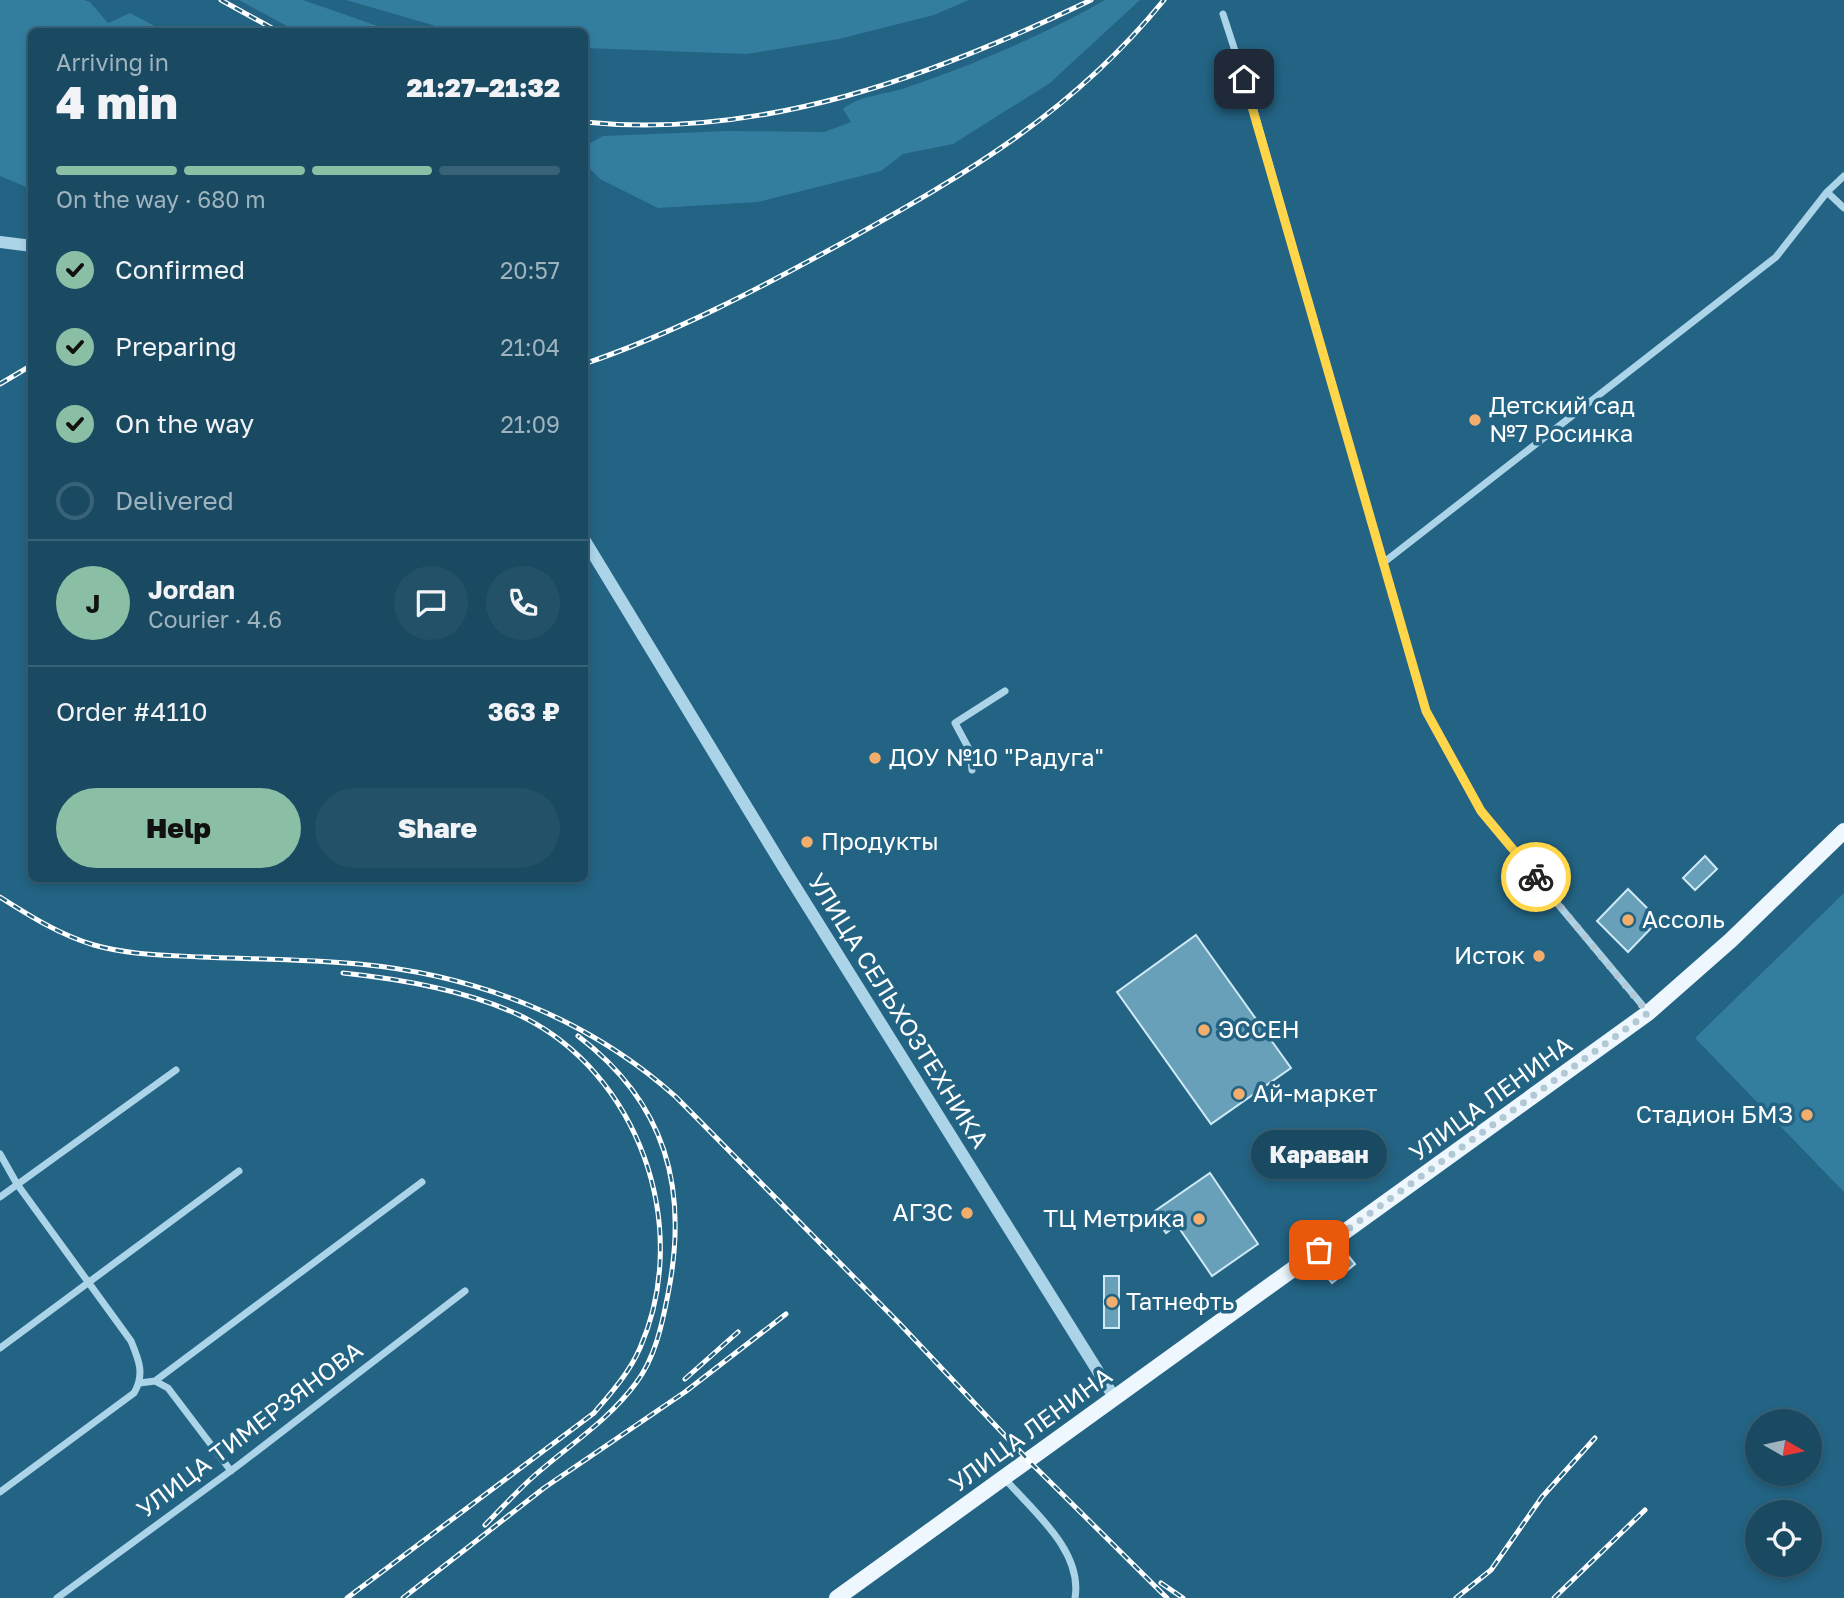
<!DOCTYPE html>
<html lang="en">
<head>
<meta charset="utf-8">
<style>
  :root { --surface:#1a4a62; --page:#235168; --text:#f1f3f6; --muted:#9fb3be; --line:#386277; --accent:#8abfa5 }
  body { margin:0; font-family:"Golos Text",sans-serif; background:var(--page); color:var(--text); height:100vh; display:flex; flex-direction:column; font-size:26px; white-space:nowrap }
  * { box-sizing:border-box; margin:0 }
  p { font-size:23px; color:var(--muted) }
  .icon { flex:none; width:38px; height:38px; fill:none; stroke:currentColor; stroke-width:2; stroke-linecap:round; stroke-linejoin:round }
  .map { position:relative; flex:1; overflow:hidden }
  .side { position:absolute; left:28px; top:28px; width:560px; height:854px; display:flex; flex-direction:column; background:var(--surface); border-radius:10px; box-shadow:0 4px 10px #0003,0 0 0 2px var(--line) }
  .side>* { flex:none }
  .needle { width:46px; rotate:99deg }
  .tools { position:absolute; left:1745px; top:1409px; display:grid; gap:14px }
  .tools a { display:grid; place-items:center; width:77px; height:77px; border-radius:50%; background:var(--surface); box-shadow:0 4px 10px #0003,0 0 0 2px var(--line); font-size:35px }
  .pin { position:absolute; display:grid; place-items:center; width:60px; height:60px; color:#fff; margin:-30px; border-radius:14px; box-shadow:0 4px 10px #0006 }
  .courier { position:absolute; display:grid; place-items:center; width:70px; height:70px; margin:-35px; border:5px solid #ffd54a; border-radius:50%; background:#fff; color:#222; box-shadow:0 2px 9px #0007 }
  .bubble { position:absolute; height:49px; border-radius:24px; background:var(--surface); box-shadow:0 4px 10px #0003,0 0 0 2px var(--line); font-size:23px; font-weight:800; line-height:49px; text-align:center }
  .head em { font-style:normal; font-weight:800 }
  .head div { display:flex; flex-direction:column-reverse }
  .head { display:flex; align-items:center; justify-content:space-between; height:119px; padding:0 28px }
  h1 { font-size:46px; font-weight:800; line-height:52px }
  .bar { display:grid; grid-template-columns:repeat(4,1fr); gap:10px 7px; align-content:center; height:84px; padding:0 28px }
  .bar i { height:9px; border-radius:5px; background:var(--line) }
  .bar .on { background:var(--accent) }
  .bar p { grid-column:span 4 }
  .line { display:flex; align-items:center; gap:18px; padding:0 28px; border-top:2px solid var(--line) }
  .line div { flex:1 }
  .round { display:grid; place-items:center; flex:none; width:74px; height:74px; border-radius:37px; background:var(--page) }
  ol { padding:0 28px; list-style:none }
  li { display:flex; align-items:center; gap:21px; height:77px }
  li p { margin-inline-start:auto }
  li .icon { padding:7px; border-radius:50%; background:var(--accent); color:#111; stroke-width:4 }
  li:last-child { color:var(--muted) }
  li i { width:38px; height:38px; border:4px solid var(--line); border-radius:50% }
  .primary-button { display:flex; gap:14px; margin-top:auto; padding:14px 28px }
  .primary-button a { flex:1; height:80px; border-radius:42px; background:var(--accent); color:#111; font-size:28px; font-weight:800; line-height:80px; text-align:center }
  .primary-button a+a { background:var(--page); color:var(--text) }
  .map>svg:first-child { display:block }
  .green { fill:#337d9f }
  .building { fill:#689fb9; stroke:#cfeaf6; stroke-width:2 }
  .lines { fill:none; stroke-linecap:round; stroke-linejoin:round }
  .minor { stroke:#abd4e8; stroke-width:7 }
  .tertiary { stroke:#abd4e8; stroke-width:12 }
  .primary { stroke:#eef7fe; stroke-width:16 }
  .rail-casing { stroke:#fff; stroke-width:5 }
  .rail { stroke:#236383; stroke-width:2.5; stroke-dasharray:8; stroke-linecap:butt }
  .done { stroke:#b2c8d4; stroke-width:7; stroke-dasharray:0 12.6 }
  .route { stroke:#ffd54a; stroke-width:9 }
  .poi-dot { fill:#f3ae6e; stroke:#236383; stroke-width:2.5 }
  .labels { text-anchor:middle; stroke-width:7; stroke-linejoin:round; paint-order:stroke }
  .poi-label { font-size:24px; fill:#fff; stroke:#236383; text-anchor:start }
  .street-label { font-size:24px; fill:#fff; stroke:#236383 }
</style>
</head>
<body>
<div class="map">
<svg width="1844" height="1598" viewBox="0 0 1844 1598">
  <rect width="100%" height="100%" fill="#236383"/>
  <!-- green -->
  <path class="green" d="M 0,0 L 84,0 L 90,2 L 108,23 L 130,13 L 164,31 L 32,32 L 31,189 L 0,176 Z
    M 239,0 L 303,0 L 392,31 L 296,31 Z
    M 346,0 L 969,0 L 934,15 L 839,39 L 747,54 L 585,48 L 584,32 L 453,31 Z
    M 1105,0 L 1140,0 L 1050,83 L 953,144 L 903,154 L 881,171 L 758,202 L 658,208 L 600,179 L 585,164 L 585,146 L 603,136 L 728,131 L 824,132 L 851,122 L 843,109 C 862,94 886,95 908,87 C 975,64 1044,35 1105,0 Z
    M 1844,893 L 1844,1192 L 1695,1038 Z"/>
  <!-- building -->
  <path class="building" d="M 1705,856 L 1717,869 L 1695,890 L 1683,878 Z
    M 1628,889 L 1659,920 L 1628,952 L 1597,921 Z
    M 1196,935 L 1291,1068 L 1211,1124 L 1117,992 Z
    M 1210,1173 L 1258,1244 L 1212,1276 L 1177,1225 L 1166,1233 L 1152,1213 Z
    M 1346,1253 L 1355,1264 L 1332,1283 L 1323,1272 Z
    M 1104,1276 L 1119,1276 L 1119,1328 L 1104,1328 Z"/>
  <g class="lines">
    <!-- minor -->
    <path class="minor" d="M 1223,14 L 1251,100 L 1426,711 L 1481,812 L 1648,1012
      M 1827,192 L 1844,208
      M 1383,563 L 1776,257 L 1827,192 L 1844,176
      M 972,770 L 970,751 L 955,723 L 1005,691
      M 0,1154 L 17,1184 L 131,1341 C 139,1360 145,1375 134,1393 L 0,1492
      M 0,1197 L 176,1070
      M 0,1348 L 239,1171
      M 155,1381 L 168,1388 L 231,1471
      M 140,1383 L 155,1381 L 422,1182
      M 1005,1479 C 1033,1511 1083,1551 1075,1598
      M 57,1598 L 240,1464 L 465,1291"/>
    <!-- tertiary -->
    <path class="tertiary" d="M 0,242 L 32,246
      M 584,539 L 785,870 L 1114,1397"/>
    <!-- primary -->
    <path class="primary" d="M 837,1598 L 1648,1013 L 1731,940 L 1844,831"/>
    <!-- rail casing -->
    <g class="rail-casing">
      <path id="rail" d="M 221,0 L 279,32
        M 584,122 C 763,140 933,76 1091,0
        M 584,364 C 675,333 760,288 844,242 C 968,173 1073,112 1164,0
        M 0,384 L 32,365
        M 0,897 C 30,916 60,935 94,945 C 129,955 164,955 200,957 C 252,959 306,959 359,964 C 476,975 588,1018 676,1097 L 899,1323 L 1029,1461 L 1167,1598
        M 343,973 C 401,979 466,990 519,1015 C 639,1072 693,1227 640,1348 C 629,1373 612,1392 594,1413 L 347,1598
        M 685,1379 L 738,1332
        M 485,1525 C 502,1508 517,1491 534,1476 C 569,1445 608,1421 636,1383 C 655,1358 662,1325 668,1294 C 689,1188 666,1103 578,1036
        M 1161,1583 L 1183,1598
        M 403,1598 L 544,1488 L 685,1392 L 786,1314
        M 1456,1598 L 1491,1570 L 1542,1497 L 1595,1438
        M 1554,1598 L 1645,1510"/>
    </g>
    <!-- rail -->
    <use href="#rail" class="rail"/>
  </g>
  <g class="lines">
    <!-- done -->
    <path class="done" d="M 1319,1250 L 1648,1013 L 1536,877"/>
    <!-- route -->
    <path class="route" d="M 1244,79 L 1426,711 L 1481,811 L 1536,877"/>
  </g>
  <!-- markers -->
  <g class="poi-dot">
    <circle cx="1475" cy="420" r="7"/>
    <circle cx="875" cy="758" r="7"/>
    <circle cx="807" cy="842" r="7"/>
    <circle cx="1628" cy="920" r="7"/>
    <circle cx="1539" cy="956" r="7"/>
    <circle cx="1204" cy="1030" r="7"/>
    <circle cx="1239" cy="1094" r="7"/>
    <circle cx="1807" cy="1115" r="7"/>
    <circle cx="967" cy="1213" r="7"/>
    <circle cx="1199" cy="1219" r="7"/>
    <circle cx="1112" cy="1302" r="7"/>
  </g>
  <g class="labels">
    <!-- poi labels -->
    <g class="poi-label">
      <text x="1489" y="414">Детский сад<tspan x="1489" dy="28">№7 Росинка</tspan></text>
      <text x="889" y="766">ДОУ №10 "Радуга"</text>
      <text x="821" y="850">Продукты</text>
      <text x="1642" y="928">Ассоль</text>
      <text x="1525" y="964" text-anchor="end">Исток</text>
      <text x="1218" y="1038">ЭССЕН</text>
      <text x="1253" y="1102">Ай-маркет</text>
      <text x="1793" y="1123" text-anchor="end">Стадион БМЗ</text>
      <text x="953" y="1221" text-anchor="end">АГЗС</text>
      <text x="1185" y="1227" text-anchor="end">ТЦ Метрика</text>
      <text x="1126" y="1310">Татнефть</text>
    </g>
    <!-- street labels -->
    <g class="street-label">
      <text transform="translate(898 1011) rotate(58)" y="8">УЛИЦА СЕЛЬХОЗТЕХНИКА</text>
      <text transform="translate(1491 1099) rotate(-36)" y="8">УЛИЦА ЛЕНИНА</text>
      <text transform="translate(250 1430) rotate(-37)" y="8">УЛИЦА ТИМЕРЗЯНОВА</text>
      <text transform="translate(1031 1430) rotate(-36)" y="8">УЛИЦА ЛЕНИНА</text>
    </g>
  </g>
</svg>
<div class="tools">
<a><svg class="needle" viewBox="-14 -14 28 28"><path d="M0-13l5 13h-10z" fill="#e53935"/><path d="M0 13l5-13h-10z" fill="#9fb3be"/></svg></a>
<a><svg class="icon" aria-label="locate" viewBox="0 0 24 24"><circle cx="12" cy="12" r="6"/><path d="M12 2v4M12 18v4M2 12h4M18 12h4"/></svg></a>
</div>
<div class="pin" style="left:1319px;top:1250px;background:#ea580c"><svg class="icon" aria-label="bag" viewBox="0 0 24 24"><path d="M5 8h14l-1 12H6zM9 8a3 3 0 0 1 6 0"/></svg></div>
<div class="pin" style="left:1244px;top:79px;background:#1f2937"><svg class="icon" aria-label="home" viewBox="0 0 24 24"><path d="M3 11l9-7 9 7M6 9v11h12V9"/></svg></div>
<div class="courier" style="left:1536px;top:877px"><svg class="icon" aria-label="bike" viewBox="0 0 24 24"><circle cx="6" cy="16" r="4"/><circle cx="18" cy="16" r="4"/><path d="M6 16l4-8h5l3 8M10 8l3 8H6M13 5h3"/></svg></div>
<div class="bubble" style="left:1251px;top:1130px;width:136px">Караван</div>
<section class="side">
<div class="head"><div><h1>4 min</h1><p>Arriving in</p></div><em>21:27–21:32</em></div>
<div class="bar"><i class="on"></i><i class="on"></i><i class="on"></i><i></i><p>On the way · 680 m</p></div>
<ol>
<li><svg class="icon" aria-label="check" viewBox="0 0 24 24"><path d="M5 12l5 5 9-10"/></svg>Confirmed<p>20:57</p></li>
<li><svg class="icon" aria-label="check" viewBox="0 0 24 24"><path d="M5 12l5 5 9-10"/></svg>Preparing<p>21:04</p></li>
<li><svg class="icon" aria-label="check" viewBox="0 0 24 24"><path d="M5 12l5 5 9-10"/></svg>On the way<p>21:09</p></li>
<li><i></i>Delivered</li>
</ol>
<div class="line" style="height:126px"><b class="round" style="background:var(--accent);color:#111">J</b><div><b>Jordan</b><p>Courier · 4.6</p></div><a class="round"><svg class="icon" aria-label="chat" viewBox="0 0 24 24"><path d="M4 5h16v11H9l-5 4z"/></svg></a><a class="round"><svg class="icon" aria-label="phone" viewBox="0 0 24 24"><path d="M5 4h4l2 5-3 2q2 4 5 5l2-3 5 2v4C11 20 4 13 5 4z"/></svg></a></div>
<div class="line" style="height:91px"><div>Order #4110</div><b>363 ₽</b></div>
<div class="primary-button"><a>Help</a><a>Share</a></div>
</section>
</div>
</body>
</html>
